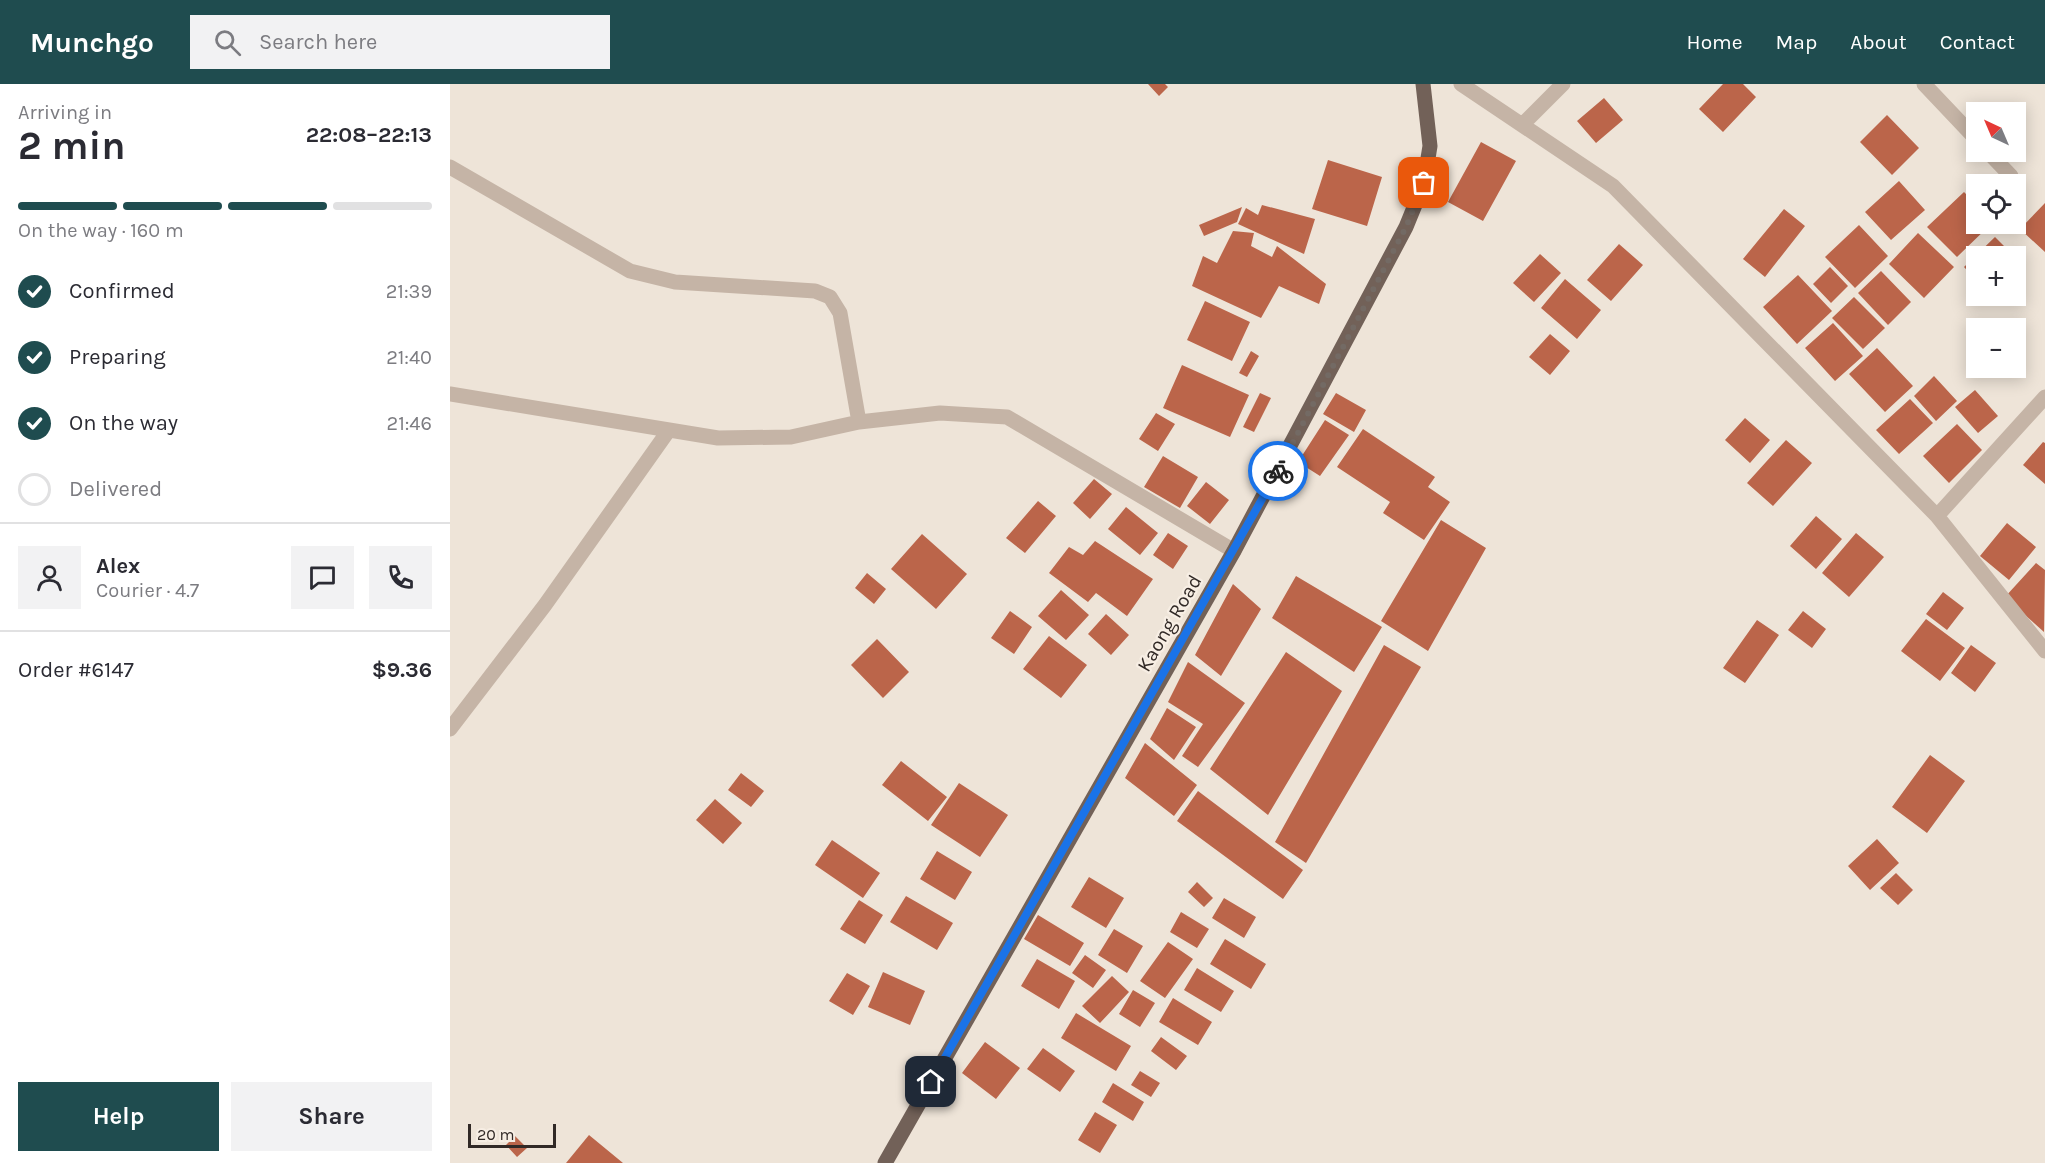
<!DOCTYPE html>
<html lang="en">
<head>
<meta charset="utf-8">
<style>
  :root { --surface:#fff; --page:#f2f2f3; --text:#2b2b33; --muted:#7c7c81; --line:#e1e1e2; --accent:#1f4c4f }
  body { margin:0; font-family:Karla,sans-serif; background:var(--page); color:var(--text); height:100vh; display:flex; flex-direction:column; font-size:22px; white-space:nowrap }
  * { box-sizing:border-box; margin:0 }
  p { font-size:20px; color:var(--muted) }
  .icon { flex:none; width:33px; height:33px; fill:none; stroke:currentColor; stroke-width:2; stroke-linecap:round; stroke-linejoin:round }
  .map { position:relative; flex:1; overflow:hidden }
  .panel { display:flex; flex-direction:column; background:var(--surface); width:450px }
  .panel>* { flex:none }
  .needle { width:39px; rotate:316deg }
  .fabs { position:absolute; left:1516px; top:18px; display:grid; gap:12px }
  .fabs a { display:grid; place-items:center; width:60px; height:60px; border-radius:0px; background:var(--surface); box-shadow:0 3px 15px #0003; font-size:30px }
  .scale { position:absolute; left:18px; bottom:15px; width:88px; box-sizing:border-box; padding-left:6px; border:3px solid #312926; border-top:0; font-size:16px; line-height:21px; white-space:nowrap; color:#312926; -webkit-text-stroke:4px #f7eee4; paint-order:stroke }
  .pin { position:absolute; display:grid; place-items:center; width:51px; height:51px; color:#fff; margin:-26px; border-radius:12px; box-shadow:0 3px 9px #0006 }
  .courier { position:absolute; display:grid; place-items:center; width:60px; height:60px; margin:-30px; border:4px solid #1a73e8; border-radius:50%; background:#fff; color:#222; box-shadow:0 2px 8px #0007 }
  .summary em { font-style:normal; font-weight:700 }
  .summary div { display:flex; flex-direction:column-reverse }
  .summary { display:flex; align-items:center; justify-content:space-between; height:102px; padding:0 18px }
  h1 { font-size:39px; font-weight:700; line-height:45px }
  .bar { display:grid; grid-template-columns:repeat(4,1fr); gap:9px 6px; align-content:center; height:72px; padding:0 18px }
  .bar i { height:8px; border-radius:4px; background:var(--line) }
  .bar .on { background:var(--accent) }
  .bar p { grid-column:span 4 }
  .line { display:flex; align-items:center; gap:15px; padding:0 18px; border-top:2px solid var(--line) }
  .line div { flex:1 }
  .round { display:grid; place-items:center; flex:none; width:63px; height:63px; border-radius:0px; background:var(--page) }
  ol { padding:0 18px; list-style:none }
  li { display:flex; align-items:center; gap:18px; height:66px }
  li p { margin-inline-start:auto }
  li .icon { padding:6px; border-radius:50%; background:var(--accent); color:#fff; stroke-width:4 }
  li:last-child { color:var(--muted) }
  li i { width:33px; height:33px; border:3px solid var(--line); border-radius:50% }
  .primary-button { display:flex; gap:12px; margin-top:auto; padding:12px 18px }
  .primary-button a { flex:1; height:69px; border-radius:0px; background:var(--accent); color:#fff; font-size:24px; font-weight:700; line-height:69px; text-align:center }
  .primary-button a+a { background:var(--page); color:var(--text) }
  header { display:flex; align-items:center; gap:36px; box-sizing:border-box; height:84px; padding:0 30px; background:var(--accent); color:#fff }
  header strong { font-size:28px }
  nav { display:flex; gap:33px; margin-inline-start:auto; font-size:21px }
  .search { width:420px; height:54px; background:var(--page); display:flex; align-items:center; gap:15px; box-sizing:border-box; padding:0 21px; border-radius:0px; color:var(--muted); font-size:22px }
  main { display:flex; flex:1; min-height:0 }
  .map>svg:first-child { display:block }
  .building { fill:#bb654a }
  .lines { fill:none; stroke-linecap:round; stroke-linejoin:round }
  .minor { stroke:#c5b4a6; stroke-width:15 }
  .major { stroke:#726158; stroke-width:15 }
  .done { stroke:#736a64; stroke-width:6; stroke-dasharray:0 10.8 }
  .route { stroke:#1a73e8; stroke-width:8 }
  .labels { text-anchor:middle; stroke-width:4.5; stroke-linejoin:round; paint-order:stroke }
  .street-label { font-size:20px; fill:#312926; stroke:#f7eee4 }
</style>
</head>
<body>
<header>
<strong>Munchgo</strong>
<div class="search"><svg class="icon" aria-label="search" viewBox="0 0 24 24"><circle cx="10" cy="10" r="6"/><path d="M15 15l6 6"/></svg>Search here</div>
<nav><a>Home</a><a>Map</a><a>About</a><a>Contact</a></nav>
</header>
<main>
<section class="panel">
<div class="summary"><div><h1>2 min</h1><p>Arriving in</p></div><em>22:08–22:13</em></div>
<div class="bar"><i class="on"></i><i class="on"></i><i class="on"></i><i></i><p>On the way · 160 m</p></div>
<ol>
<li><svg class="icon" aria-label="check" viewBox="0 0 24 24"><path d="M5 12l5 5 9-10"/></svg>Confirmed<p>21:39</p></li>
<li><svg class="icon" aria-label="check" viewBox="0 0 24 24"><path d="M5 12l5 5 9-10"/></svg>Preparing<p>21:40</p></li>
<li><svg class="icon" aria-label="check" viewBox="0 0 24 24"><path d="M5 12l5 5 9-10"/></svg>On the way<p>21:46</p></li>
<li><i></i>Delivered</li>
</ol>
<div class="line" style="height:108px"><a class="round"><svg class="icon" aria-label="person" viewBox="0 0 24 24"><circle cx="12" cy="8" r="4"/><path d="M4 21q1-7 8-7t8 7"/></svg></a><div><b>Alex</b><p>Courier · 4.7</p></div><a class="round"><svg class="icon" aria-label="chat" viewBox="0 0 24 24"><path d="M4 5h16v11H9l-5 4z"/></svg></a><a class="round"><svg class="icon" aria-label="phone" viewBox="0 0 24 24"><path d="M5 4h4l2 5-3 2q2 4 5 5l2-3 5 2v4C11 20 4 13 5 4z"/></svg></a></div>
<div class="line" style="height:78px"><div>Order #6147</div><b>$9.36</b></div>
<div class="primary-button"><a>Help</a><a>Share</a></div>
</section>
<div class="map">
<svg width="1595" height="1079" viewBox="0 0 1595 1079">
  <rect width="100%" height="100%" fill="#eee4d8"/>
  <!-- building -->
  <path class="building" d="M 698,0 L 715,0 L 718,3 L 709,12 Z
    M 1273,0 L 1293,0 L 1306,13 L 1273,48 L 1249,25 Z
    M 1154,14 L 1173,36 L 1146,59 L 1127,37 Z
    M 1437,31 L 1469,64 L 1442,91 L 1410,58 Z
    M 1031,58 L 1066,77 L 1033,137 L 998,118 Z
    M 878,76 L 932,93 L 917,142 L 862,125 Z
    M 1449,97 L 1475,126 L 1441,156 L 1415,128 Z
    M 1514,108 L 1527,121 L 1527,140 L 1541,140 L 1507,173 L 1477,143 Z
    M 1595,119 L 1595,168 L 1570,145 Z
    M 812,121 L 865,135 L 854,170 L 788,140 L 796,124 L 808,131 Z
    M 792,123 L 787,138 L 754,152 L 749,141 Z
    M 1334,125 L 1355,142 L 1315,193 L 1293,175 Z
    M 1409,141 L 1438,172 L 1405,204 L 1375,173 Z
    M 783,147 L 804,149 L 801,162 L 822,173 L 827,162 L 876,200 L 869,220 L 829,202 L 811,234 L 742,202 L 753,172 L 767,179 Z
    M 1468,149 L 1504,183 L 1474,214 L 1439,180 Z
    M 1545,153 L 1564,172 L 1527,172 L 1527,197 L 1514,183 Z
    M 1169,160 L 1193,181 L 1161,217 L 1137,196 Z
    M 1090,170 L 1111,189 L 1084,218 L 1063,199 Z
    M 1380,183 L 1398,202 L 1381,219 L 1363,200 Z
    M 1431,187 L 1461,218 L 1438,241 L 1408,209 Z
    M 1348,191 L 1382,227 L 1347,260 L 1313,223 Z
    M 1115,195 L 1151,226 L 1127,255 L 1091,224 Z
    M 1404,213 L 1435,244 L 1413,265 L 1382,234 Z
    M 755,217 L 800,238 L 782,277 L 737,256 Z
    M 1383,239 L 1413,272 L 1385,297 L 1355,264 Z
    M 1100,250 L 1120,267 L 1100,291 L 1079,273 Z
    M 1427,264 L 1463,302 L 1435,328 L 1399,290 Z
    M 801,267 L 809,272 L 797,293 L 789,289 Z
    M 732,281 L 799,311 L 780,353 L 713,324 Z
    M 1484,292 L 1507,317 L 1486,337 L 1464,312 Z
    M 1525,306 L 1548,332 L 1528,349 L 1505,323 Z
    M 810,309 L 821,314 L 804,348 L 793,343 Z
    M 886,309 L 916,326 L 904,348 L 873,330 Z
    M 1460,315 L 1483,339 L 1449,370 L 1426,346 Z
    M 706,329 L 725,340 L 708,367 L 689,355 Z
    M 1295,334 L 1320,356 L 1300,379 L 1275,356 Z
    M 875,336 L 899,351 L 870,392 L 848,378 Z
    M 1507,340 L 1532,366 L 1499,399 L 1473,372 Z
    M 913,345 L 985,393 L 978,403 L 1000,418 L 974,456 L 933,429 L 940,418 L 887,383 Z
    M 1336,356 L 1362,379 L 1323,422 L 1297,399 Z
    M 1593,358 L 1595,359 L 1595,400 L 1573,381 Z
    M 713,372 L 748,393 L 730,424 L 694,403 Z
    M 644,395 L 662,410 L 640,435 L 623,419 Z
    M 756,398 L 779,416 L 760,440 L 737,422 Z
    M 588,417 L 606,432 L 575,469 L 556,454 Z
    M 676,423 L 708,449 L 690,471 L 658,445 Z
    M 1366,432 L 1392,455 L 1366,485 L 1340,462 Z
    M 991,436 L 1036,464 L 978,567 L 931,537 Z
    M 1557,439 L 1586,463 L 1559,496 L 1530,472 Z
    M 718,449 L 738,462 L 723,485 L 703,471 Z
    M 1406,449 L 1434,473 L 1399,513 L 1372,489 Z
    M 472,450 L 517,490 L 486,525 L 441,485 Z
    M 645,457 L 703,495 L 677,532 L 646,509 L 638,518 L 599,489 L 619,463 L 633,471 Z
    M 1586,479 L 1595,486 L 1594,548 L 1555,513 Z
    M 417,489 L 436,505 L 424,520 L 405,504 Z
    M 846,492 L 932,543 L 904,588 L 822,534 Z
    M 783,500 L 811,525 L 771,592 L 745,571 Z
    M 611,506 L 639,531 L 616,556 L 588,532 Z
    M 1493,508 L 1514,524 L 1497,546 L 1476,530 Z
    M 560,527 L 582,543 L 564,570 L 541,554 Z
    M 1353,527 L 1376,545 L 1362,564 L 1338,546 Z
    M 656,530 L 679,551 L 661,571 L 638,550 Z
    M 1476,535 L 1515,564 L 1490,597 L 1451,567 Z
    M 1307,536 L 1329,551 L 1295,599 L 1273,584 Z
    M 599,552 L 637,581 L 611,614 L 573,585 Z
    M 427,555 L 459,588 L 433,614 L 401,581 Z
    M 934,561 L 971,583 L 856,779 L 825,758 Z
    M 1521,561 L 1546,579 L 1525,608 L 1501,589 Z
    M 836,568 L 892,607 L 818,731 L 760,685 Z
    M 738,578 L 795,619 L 748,683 L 732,672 L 753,640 L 718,618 Z
    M 717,624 L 746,643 L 724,676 L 700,655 Z
    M 695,659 L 747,701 L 724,732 L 675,694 Z
    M 1480,671 L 1515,697 L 1477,749 L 1442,723 Z
    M 451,677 L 497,713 L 478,737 L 432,701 Z
    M 291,689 L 314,707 L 301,723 L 278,706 Z
    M 509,699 L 558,731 L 530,773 L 481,741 Z
    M 748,707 L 853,786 L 833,815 L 727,737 Z
    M 265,715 L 292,739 L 273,760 L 246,736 Z
    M 1427,755 L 1449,779 L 1420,806 L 1398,782 Z
    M 382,756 L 430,789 L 413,814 L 365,781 Z
    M 487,767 L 522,788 L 505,816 L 470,795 Z
    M 1446,789 L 1463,806 L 1448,821 L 1430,804 Z
    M 639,793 L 674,814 L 656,844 L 621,823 Z
    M 747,798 L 763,814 L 754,823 L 738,808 Z
    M 456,812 L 503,839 L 487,866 L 440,838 Z
    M 774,814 L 806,833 L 794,854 L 762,834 Z
    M 409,816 L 433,831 L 415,860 L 390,845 Z
    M 731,828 L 759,845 L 747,864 L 720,848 Z
    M 588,831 L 634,859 L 620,882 L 574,855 Z
    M 664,845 L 693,862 L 677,889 L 648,871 Z
    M 775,855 L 816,880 L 801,905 L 760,880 Z
    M 718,858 L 743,875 L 715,914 L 690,897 Z
    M 635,871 L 656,886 L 643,904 L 622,889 Z
    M 587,875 L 625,897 L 609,925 L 571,902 Z
    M 747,884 L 784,907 L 771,928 L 734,906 Z
    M 433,888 L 475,907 L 460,941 L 418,923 Z
    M 397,889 L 420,902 L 403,931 L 379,917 Z
    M 662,892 L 679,908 L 650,939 L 632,922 Z
    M 683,906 L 705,919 L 690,943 L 669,930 Z
    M 723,914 L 762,938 L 748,961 L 709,938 Z
    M 626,929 L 681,962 L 666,987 L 611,954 Z
    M 711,953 L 737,972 L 726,986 L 701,967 Z
    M 535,958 L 570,984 L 546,1015 L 512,989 Z
    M 593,964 L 625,987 L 610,1008 L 577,985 Z
    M 690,987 L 710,999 L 701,1013 L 681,1001 Z
    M 663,999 L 694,1018 L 683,1037 L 652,1018 Z
    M 645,1028 L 667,1041 L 650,1069 L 628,1056 Z
    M 139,1051 L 173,1079 L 116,1079 Z
    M 65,1052 L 77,1064 L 67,1073 L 56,1061 Z"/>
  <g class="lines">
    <!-- minor -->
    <path class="minor" d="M 1011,0 L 1163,102 L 1487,432 L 1595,567
      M 1474,0 L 1527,56
      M 1072,41 L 1113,0
      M 1538,68 L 1561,92
      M 0,83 L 180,187 L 225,198 L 365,207 L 380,213 L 390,229 L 409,338
      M 0,310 L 268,354 L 341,353 L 409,338 L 490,329 L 557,333 L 784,467
      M 1487,432 L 1595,313
      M 0,645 L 95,521 L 219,346"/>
    <!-- major -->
    <path class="major" d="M 435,1079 L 784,467 L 956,143 L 974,99 L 980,62 L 973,0"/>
  </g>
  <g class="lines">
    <!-- done -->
    <path class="done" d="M 828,387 L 956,143 L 974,99"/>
    <!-- route -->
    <path class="route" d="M 481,998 L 828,387"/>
  </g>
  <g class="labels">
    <!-- street labels -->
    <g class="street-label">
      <text transform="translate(719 539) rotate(-60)" y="7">Kaong Road</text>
    </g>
  </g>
</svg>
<div class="fabs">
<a><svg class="needle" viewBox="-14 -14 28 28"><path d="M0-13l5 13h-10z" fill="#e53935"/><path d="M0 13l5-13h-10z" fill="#7c7c81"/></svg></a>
<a><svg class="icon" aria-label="locate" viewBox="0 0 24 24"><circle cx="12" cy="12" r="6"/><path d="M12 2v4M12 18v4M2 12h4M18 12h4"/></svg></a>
<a>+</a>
<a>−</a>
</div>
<div class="scale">20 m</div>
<div class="pin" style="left:974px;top:99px;background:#ea580c"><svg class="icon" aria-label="bag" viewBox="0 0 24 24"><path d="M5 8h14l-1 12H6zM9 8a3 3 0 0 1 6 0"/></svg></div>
<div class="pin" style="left:481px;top:998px;background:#1f2937"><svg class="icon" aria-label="home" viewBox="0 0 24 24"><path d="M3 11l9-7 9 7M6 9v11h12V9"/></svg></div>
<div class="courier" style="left:828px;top:387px"><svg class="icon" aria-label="bike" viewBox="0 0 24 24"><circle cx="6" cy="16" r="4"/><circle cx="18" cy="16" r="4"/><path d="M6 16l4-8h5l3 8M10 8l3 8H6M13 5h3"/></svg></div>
</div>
</main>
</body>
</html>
